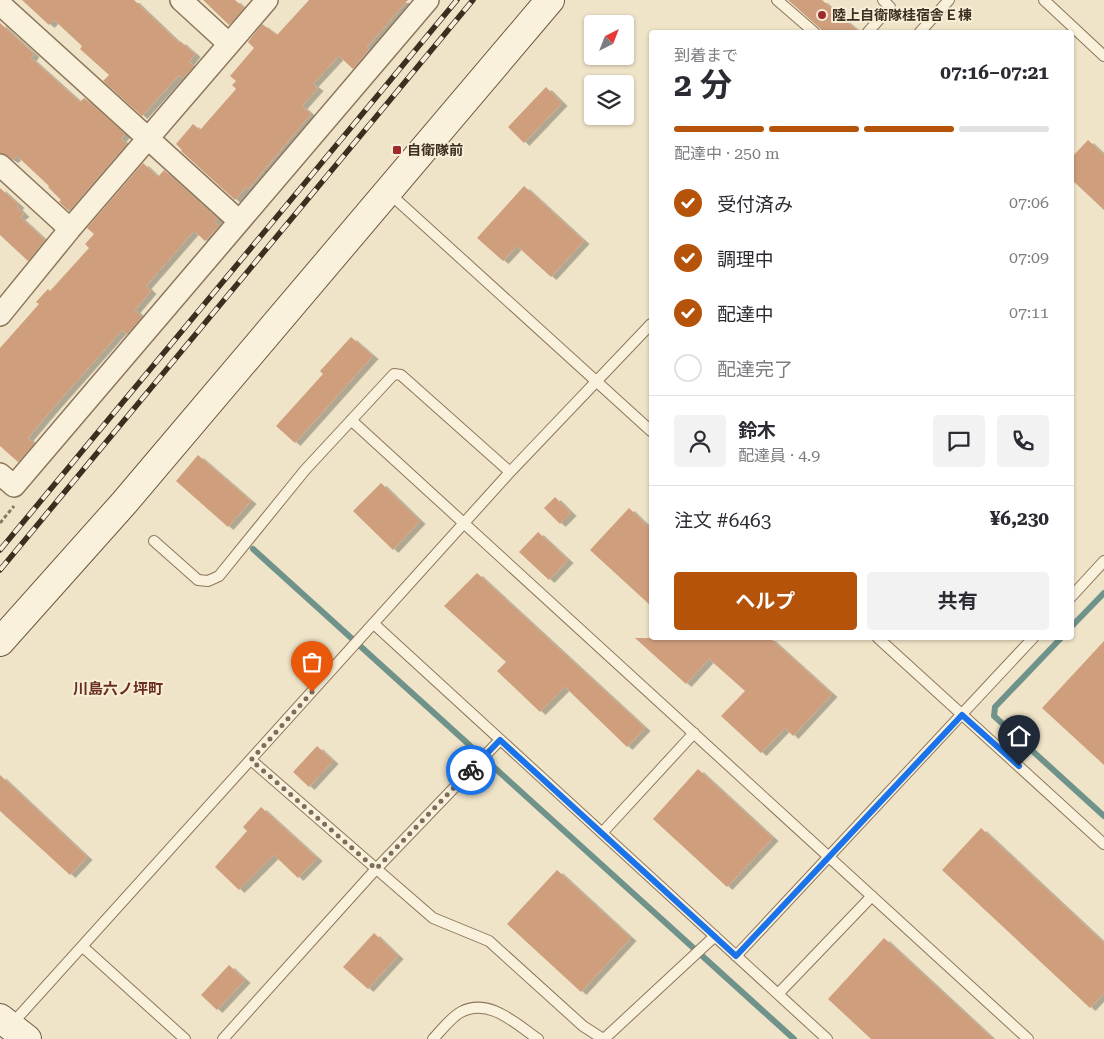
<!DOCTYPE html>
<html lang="ja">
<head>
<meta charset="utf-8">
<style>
  :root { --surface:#fff; --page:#f2f2f3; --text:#2b2b33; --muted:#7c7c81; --line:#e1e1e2; --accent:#b45309 }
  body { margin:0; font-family:"Roboto Serif","Noto Sans JP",serif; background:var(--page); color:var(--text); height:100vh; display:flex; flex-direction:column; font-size:19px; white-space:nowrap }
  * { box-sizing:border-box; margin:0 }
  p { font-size:16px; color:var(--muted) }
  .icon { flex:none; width:28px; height:28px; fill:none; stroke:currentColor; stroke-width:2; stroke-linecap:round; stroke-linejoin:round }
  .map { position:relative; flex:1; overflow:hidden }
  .sheet { position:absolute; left:649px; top:30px; width:425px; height:610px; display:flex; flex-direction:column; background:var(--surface); border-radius:5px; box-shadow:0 1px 4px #0004 }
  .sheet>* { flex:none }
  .needle { width:32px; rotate:42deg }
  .tools { position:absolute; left:584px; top:15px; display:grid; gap:10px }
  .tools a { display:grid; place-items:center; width:50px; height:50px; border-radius:5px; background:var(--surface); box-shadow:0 1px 4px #0004; font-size:25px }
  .pin { position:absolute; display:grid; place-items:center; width:42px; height:42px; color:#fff; margin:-51px -21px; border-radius:50% 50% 50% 0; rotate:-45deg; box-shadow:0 0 5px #0007 }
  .pin .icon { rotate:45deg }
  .courier { position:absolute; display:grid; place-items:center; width:50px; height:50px; margin:-25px; border:4px solid #1a73e8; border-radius:50%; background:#fff; color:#222; box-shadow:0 1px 6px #0007 }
  .summary em { font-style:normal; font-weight:700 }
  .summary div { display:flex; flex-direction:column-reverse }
  .summary { display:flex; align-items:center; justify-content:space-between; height:85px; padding:0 25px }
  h1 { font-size:32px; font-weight:700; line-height:38px }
  .bar { display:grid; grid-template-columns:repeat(4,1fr); gap:8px 5px; align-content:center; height:60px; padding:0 25px }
  .bar i { height:6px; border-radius:4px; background:var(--line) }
  .bar .on { background:var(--accent) }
  .bar p { grid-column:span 4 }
  .line { display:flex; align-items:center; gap:12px; padding:0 25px; border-top:1px solid var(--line) }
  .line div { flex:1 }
  .round { display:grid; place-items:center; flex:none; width:52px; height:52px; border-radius:5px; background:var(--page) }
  ol { padding:0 25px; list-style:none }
  li { display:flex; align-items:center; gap:15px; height:55px }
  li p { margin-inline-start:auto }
  li .icon { padding:5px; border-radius:50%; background:var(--accent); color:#fff; stroke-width:4 }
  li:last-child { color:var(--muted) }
  li i { width:28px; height:28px; border:2px solid var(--line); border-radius:50% }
  .cta { display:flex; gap:10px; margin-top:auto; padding:10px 25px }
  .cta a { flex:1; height:58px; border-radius:5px; background:var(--accent); color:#fff; font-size:20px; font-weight:700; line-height:58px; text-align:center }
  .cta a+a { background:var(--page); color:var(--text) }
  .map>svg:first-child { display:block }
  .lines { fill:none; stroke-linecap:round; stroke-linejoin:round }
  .stream { stroke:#6f938a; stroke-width:6 }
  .building { fill:#cf9f7d; filter:url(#shadow) }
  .lane-casing { stroke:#8d765c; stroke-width:12 }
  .street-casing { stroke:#8d765c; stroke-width:24 }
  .secondary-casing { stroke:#6f573f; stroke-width:30 }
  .path { stroke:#8d765c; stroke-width:3; stroke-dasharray:4 2.5; stroke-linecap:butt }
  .lane { stroke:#faf1dc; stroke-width:10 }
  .street { stroke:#faf1dc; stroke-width:21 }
  .secondary { stroke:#faf1dc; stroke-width:28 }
  .rail-casing { stroke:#3d2e20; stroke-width:5.5 }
  .rail { stroke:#f7eed8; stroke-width:4; stroke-dasharray:11; stroke-linecap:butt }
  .done { stroke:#7c6e5b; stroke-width:5; stroke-dasharray:0 9 }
  .route { stroke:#1a73e8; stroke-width:6 }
  .poi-dot { fill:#9e2a2b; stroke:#f7eed8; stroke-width:2 }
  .labels { text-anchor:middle; stroke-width:4; stroke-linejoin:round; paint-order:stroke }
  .poi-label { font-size:14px; font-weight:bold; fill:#3d2e20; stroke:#f7eed8; text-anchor:start }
  .neighbourhood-label { font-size:15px; font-weight:bold; fill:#6b2e1e; stroke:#f7eed8 }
</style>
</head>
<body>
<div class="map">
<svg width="1104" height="1039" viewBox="0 0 1104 1039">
  <defs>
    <filter id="shadow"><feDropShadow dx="5.5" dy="3" stdDeviation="0" flood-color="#0004"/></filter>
  </defs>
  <rect width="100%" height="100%" fill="#f0e4c8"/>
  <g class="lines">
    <!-- stream -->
    <path class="stream" d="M 253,549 L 794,1039
      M 1071,627 L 1104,593
      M 1061,638 L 995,707 L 994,716 L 1104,816"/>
  </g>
  <!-- building -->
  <path class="building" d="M 22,0 L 134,0 L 179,43 L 180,41 L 195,54 L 189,62 L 194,66 L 183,78 L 179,75 L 142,116 L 103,81 L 109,75 L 80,49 L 82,46 L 54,20 L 49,25 Z
    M 203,0 L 235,0 L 244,8 L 229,25 Z
    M 309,0 L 408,0 L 367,47 L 369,49 L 353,69 L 339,56 L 313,84 L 318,88 L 302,106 L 311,114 L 248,189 L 246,187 L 235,200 L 181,151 L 182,150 L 176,144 L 193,124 L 200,130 L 236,89 L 232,85 L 236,81 L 230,76 L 254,48 L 248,42 L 262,24 L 277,35 Z
    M 788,0 L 822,0 L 859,32 L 824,32 Z
    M 0,23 L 34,54 L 31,58 L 80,102 L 84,98 L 87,100 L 125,134 L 121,139 L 126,143 L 125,146 L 69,211 L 59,202 L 61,200 L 48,187 L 49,186 L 17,156 L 13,160 L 0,153 Z
    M 546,87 L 562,103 L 524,143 L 508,127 Z
    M 1088,140 L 1104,155 L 1104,210 L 1071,179 L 1071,158 Z
    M 143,163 L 158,177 L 164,170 L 218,219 L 215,222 L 219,226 L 205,241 L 194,231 L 146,286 L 151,291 L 135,310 L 142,317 L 127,334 L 122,330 L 54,407 L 28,438 L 34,444 L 18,462 L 0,446 L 0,348 L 39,304 L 36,302 L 48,289 L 50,291 L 89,248 L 85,244 L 94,234 L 87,228 Z
    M 524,186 L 584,241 L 551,277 L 517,246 L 503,261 L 477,238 Z
    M 0,188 L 19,205 L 17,207 L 24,214 L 20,217 L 45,240 L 28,261 L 0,235 Z
    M 351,337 L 373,356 L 295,443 L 276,426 L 323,374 L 320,371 Z
    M 198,455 L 251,501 L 228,527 L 176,481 Z
    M 381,483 L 420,521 L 393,550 L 353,511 Z
    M 555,497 L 571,513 L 560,524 L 544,508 Z
    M 629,508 L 651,529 L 651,606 L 590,550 Z
    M 538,532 L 568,560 L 549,580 L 519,552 Z
    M 477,573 L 645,728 L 627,747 L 565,687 L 540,712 L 497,671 L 506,662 L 444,606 Z
    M 635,638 L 770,638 L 832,694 L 793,736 L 785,728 L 761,753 L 721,716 L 745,691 L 709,659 L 686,684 Z
    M 1104,641 L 1104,765 L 1042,708 Z
    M 317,746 L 333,761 L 309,787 L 293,772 Z
    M 698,769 L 773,838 L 727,887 L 653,819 Z
    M 0,775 L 87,857 L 70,875 L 0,811 Z
    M 261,807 L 317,858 L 298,878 L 274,855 L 239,890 L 215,867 L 247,831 L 243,827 Z
    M 981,828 L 1104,943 L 1104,993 L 1090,1008 L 942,870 Z
    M 557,870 L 631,938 L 581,992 L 507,924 Z
    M 374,933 L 398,956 L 368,989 L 343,967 Z
    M 884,938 L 993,1039 L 871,1039 L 828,999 Z
    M 229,965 L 245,980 L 217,1010 L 201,995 Z"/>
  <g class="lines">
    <!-- lane casing -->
    <g class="lane-casing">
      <path id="lane" d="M 777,0 L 814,32
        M 1044,0 L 1104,56
        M 868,32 L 890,7 L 883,0
        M 920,32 L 949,0
        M 389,193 L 651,431
        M 351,420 L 1028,1039
        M 154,541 L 198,580 L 208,581 L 219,576 L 305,470 L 394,374 L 401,375 L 510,472
        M 1071,597 L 1104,561
        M 374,624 L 827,1039
        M 878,638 L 1104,844
        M 251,760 L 433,918 L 489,941 L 583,1026 L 603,1039
        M 602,833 L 694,733
        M 83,947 L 185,1039
        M 736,956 L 1033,638
        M 778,994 L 872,896
        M 11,1025 L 510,472 L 651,324
        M 223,1039 L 376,869 L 500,740
        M 433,1039 C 441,1031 451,1017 461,1012 C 489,997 516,1024 538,1039
        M 604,1039 L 715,936"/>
    </g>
    <!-- street casing -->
    <g class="street-casing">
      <path id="street" d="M 181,0 L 229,44
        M 0,4 L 239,221
        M 0,165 L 70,229
        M 0,315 L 70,229 L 267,0
        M 0,474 L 14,486 L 428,0"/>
    </g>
    <!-- secondary casing -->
    <g class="secondary-casing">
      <path id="secondary" d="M 0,642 L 124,503 L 550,0
        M 0,1018 L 27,1039"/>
    </g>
    <!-- path -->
    <path class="path" d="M 0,523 L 14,506"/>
    <!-- lane -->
    <use href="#lane" class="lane"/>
    <!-- street -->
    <use href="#street" class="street"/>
    <!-- secondary -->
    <use href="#secondary" class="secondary"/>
    <!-- rail casing -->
    <g class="rail-casing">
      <path id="rail" d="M 0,550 L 457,0
        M 0,570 L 473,0"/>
    </g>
    <!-- rail -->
    <use href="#rail" class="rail"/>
  </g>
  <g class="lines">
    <!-- done -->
    <path class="done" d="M 312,692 L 251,760 L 376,869 L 471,770"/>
    <!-- route -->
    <path class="route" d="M 471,770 L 500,740 L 736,956 L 962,715 L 1019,766"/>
  </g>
  <!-- markers -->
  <g class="poi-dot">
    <circle cx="822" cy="15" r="5"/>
    <rect x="392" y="145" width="10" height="10" rx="2.5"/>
  </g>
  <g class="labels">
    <!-- poi labels -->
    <g class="poi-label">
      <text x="832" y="20">陸上自衛隊桂宿舎Ｅ棟</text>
      <text x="407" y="155">自衛隊前</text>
    </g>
    <!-- neighbourhood labels -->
    <g class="neighbourhood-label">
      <text x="118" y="694">川島六ノ坪町</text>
    </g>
  </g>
</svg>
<div class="tools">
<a><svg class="needle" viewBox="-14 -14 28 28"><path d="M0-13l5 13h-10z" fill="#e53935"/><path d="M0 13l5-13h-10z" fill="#7c7c81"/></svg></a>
<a><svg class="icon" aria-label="layers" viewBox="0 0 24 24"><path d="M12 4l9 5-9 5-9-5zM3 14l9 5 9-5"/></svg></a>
</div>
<div class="pin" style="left:312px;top:692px;background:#ea580c"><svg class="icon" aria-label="bag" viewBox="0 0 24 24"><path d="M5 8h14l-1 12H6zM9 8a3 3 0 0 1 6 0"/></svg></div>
<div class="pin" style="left:1019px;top:766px;background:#1f2937"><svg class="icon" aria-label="home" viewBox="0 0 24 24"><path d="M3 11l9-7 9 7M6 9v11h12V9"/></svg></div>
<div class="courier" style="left:471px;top:770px"><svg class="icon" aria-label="bike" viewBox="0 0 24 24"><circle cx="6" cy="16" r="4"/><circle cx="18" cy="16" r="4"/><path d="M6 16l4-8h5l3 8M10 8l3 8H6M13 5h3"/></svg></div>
<section class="sheet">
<div class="summary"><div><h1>2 分</h1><p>到着まで</p></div><em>07:16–07:21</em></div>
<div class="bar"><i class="on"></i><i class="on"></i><i class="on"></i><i></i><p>配達中 · 250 m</p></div>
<ol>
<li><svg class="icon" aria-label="check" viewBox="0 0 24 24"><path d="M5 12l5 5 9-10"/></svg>受付済み<p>07:06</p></li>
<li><svg class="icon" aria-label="check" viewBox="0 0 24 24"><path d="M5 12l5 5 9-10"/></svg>調理中<p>07:09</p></li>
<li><svg class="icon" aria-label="check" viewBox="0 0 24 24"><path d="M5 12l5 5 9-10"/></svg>配達中<p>07:11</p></li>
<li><i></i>配達完了</li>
</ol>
<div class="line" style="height:90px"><a class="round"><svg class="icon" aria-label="person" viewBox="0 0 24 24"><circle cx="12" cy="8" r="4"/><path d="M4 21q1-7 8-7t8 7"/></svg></a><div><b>鈴木</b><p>配達員 · 4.9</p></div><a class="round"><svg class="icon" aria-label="chat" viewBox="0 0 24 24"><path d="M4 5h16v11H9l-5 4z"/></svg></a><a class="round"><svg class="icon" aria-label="phone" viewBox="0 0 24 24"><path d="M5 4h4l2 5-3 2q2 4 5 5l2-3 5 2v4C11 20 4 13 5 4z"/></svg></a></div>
<div class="line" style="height:65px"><div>注文 #6463</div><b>¥6,230</b></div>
<div class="cta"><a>ヘルプ</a><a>共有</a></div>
</section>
</div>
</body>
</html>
